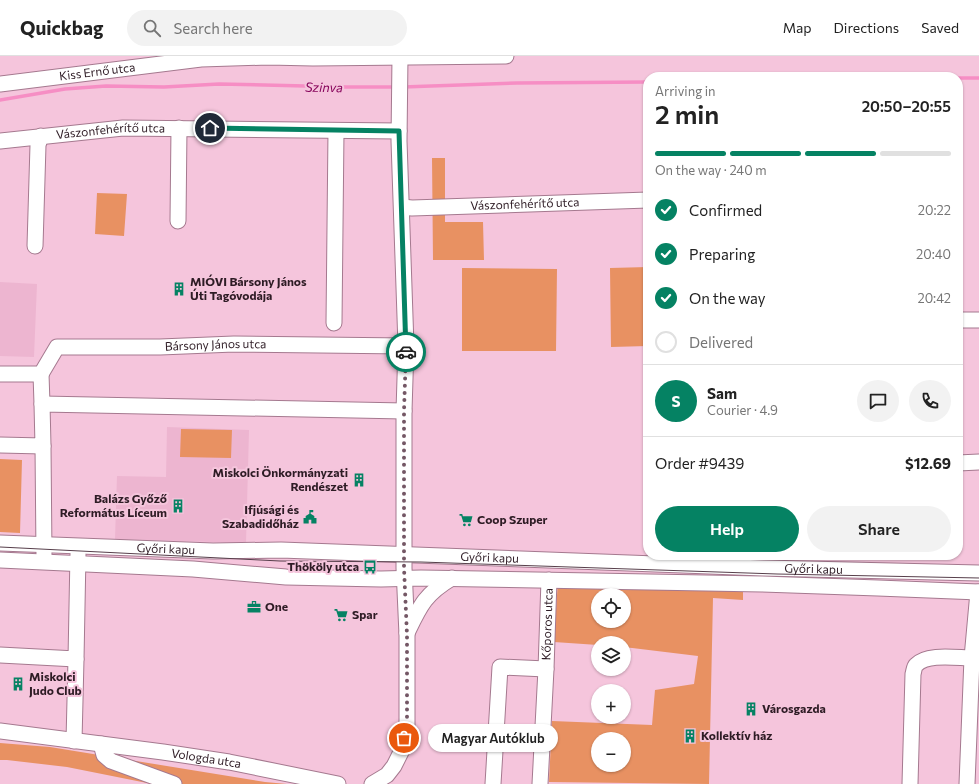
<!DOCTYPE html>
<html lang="en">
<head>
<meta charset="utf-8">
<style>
  :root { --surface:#fff; --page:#f2f2f2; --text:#222; --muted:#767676; --line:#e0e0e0; --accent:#058263 }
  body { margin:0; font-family:Commissioner,sans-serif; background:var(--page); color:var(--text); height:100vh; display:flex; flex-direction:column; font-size:15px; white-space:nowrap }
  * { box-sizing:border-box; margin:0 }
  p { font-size:13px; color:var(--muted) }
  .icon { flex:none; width:22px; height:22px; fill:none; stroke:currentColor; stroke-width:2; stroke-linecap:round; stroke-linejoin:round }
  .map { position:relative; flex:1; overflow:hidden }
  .drawer { position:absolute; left:643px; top:16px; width:320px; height:488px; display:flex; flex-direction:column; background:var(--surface); border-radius:16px; box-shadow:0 1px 3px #0004 }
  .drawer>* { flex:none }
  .fabs { position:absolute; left:591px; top:532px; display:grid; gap:8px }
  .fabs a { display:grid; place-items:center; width:40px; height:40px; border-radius:50%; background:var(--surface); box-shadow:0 1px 3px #0004; font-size:20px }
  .pin { position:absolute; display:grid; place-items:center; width:34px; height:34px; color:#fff; margin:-17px; border:2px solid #fff; border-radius:50%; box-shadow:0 1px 4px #0007 }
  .courier { position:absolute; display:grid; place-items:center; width:40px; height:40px; margin:-20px; border:3px solid #058263; border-radius:50%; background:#fff; color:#222; box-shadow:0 1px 5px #0007 }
  .bubble { position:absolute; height:28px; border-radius:14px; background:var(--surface); box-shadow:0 1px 3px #0004; font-size:13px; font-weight:600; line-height:28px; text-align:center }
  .overview em { font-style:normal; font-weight:600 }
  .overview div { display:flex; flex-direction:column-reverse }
  .overview { display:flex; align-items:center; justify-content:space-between; height:68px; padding:0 12px }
  h1 { font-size:26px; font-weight:600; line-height:30px }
  .bar { display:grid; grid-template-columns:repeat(4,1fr); gap:6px 4px; align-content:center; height:48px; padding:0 12px }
  .bar i { height:5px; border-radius:3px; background:var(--line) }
  .bar .on { background:var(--accent) }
  .bar p { grid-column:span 4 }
  .line { display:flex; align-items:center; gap:10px; padding:0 12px; border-top:1px solid var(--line) }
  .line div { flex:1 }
  .round { display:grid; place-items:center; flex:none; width:42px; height:42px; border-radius:21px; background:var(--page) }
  ol { padding:0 12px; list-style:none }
  li { display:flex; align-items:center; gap:12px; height:44px }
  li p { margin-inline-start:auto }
  li .icon { padding:4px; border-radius:50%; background:var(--accent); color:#fff; stroke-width:4 }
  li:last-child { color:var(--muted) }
  li i { width:22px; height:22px; border:2px solid var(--line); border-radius:50% }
  .primary-button { display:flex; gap:8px; margin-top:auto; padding:8px 12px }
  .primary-button a { flex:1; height:46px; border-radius:24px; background:var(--accent); color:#fff; font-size:16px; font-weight:600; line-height:46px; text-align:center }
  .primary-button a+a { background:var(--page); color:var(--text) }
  header { display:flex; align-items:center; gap:24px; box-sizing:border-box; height:56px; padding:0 20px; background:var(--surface); border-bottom:1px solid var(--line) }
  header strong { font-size:19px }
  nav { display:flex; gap:22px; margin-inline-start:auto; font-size:14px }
  .search { width:280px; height:36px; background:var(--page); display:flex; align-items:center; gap:10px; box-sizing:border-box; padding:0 14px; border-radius:22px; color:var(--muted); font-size:15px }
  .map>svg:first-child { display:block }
  .built { fill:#edb5d0 }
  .green { fill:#e89162; fill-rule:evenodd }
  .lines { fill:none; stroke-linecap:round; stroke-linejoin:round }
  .stream { stroke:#f68ec4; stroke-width:3.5 }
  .minor-casing { stroke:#a5798f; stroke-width:17 }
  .minor { stroke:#fff; stroke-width:15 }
  .tram { stroke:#573f4b; stroke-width:1 }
  .done { stroke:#745765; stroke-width:4; stroke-dasharray:0 7.2 }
  .route { stroke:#058263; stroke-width:5 }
  .labels { text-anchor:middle; stroke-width:4; stroke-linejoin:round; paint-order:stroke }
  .street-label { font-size:12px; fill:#2e1c25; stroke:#f5c5dc }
  .poi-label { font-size:12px; font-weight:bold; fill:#2e1c25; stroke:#f5c5dc; text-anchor:start }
  .water-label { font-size:13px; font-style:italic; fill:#87045b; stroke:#f5c5dc }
</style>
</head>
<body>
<header>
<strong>Quickbag</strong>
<div class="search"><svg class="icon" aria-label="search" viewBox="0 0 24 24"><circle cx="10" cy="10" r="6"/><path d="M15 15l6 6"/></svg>Search here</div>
<nav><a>Map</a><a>Directions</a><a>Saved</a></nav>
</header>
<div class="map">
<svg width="979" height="728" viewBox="0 0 979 728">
  <rect width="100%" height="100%" fill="#f5c5dc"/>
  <!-- built -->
  <path class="built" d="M 0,226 L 37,228 L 34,301 L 0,300 Z
    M 167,371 L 249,374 L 246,487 L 115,483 L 117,420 L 166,421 Z"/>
  <!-- green -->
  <path class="green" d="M 432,102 L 445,102 L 445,166 L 483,166 L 484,204 L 433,204 Z
    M 97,137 L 127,138 L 124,180 L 95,178 Z
    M 648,211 L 648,290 L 611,291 L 610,212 Z
    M 462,212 L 557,213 L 556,295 L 462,295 Z
    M 643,351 L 648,351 L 648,401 L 644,401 Z
    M 181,373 L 232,374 L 231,402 L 180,401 Z
    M 0,403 L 22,404 L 20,477 L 0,476 Z
    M 558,524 L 743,535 L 743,544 L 713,542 L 709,728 L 549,726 L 552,665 L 652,669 L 655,634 L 694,628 L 698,600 L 624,591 L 624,587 L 598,587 L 598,589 L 554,586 ZM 598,539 L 624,539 L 624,565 L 598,565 ZM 598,683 L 624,683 L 624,709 L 598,709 Z
    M 0,687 L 50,691 L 265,726 L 287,728 L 152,728 L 67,711 L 7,704 L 0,704 Z"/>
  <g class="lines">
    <!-- stream -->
    <path class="stream" d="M 914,21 L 938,21
      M 958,22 L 979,22
      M 403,31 L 517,27 L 648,26
      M 0,44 L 65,33 L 106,30 L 164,31 L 219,28 L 346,31 L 397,31"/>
    <!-- minor casing -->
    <g class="minor-casing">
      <g id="minor">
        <path id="s1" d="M 0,28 L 201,3 L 268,1 L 313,2 L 506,0"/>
        <path id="s2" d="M 0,85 L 123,72 L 399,75"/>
        <path id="s3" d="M 402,151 L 412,152 L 648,144"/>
        <path d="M 178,165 L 179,72"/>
        <path d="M 35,190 L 38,89 L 41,80"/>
        <path d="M 958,264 L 979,264"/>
        <path d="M 334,267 L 336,75"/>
        <path id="s4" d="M 0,318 L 41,318 L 57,291 L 160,291 L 234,288 L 406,290"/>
        <path d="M 41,318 L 42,348"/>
        <path d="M 0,389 L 43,390 L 42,348 L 404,355"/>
        <path d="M 43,390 L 44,499"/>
        <path d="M 958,407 L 979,406"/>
        <path id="s5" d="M 0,487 L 213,495 L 281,494 L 763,512 L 979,517"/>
        <path d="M 0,504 L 193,513 L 286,521 L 381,523 L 421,522 L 762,528 L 878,532 L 979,536"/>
        <path d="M 407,577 C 420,550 425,538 452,522"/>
        <path d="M 0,599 L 76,603 L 78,498"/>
        <path id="s6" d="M 0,675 L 163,696 L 229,706 L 338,728"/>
        <path d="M 74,685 L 76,603"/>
        <path d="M 101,688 L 104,699 L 111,705 L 174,728"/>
        <path d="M 372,728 L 387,719 L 394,710 L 402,694 L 407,671 L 407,579 L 404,512 L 404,355 L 406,290 L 399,85 L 400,1"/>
        <path d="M 493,728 L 500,611 L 546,613"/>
        <path id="s7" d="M 540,728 L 546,613 L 549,524"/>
        <path d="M 910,728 L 913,618 C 914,615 914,611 916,609 C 927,597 957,602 972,602"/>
        <path d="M 967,728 L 972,602 L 978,536"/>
      </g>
    </g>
    <!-- minor -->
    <use href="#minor" class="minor"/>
    <!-- tram -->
    <path class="tram" d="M 0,491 L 280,505 L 421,506 L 777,518 L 979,522"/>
  </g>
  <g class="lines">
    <!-- done -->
    <path class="done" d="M 404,682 L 407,671 L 407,579 L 404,512 L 404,355 L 406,296"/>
    <!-- route -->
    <path class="route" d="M 210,72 L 399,75 L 406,296"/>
  </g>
  <!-- icons -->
  <defs>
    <g id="building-bare" transform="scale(1.08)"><path d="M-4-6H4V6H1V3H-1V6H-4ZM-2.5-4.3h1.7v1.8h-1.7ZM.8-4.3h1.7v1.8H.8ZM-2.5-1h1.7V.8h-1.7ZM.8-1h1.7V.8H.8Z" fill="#058263" stroke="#f5c5dc" stroke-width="2.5" paint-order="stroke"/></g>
    <g id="civic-bare" transform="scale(1.08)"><path d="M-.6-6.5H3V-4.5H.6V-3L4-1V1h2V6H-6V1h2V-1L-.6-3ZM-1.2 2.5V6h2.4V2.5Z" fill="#058263" stroke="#f5c5dc" stroke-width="2.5" paint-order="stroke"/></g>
    <g id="supermarket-bare" transform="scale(1.08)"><path d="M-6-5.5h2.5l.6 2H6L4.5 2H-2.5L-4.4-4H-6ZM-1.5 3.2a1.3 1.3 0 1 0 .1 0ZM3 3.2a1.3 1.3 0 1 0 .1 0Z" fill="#058263" stroke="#f5c5dc" stroke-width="2.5" paint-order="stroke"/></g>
    <g id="bus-bare" transform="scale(1.08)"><path d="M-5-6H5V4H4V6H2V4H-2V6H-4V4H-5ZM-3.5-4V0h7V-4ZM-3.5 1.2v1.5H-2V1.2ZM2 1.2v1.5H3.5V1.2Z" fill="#058263" stroke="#f5c5dc" stroke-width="2.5" paint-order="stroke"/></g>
    <g id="office-bare" transform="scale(1.08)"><path d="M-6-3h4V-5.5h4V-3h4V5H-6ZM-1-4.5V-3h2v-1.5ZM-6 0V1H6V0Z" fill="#058263" stroke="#f5c5dc" stroke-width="2.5" paint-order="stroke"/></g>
  </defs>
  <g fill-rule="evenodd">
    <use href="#building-bare" x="179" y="233"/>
    <use href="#building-bare" x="359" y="424"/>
    <use href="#building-bare" x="178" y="450"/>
    <use href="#civic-bare" x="310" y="461"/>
    <use href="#supermarket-bare" x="466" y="464"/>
    <use href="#bus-bare" x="370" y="511"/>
    <use href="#office-bare" x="254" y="551"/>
    <use href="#supermarket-bare" x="341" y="559"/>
    <use href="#building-bare" x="18" y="628"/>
    <use href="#building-bare" x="751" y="653"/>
    <use href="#building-bare" x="690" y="680"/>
  </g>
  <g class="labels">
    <!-- street labels -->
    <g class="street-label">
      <text dy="4" stroke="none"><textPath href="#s1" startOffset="98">Kiss Ernő utca</textPath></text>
      <text dy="4" stroke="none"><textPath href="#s2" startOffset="111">Vászonfehérítő utca</textPath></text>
      <text dy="4" stroke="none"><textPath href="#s3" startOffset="123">Vászonfehérítő utca</textPath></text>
      <text dy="4" stroke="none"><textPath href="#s4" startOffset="231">Bársony János utca</textPath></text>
      <text dy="4" stroke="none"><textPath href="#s5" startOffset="166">Győri kapu</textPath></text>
      <text dy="4" stroke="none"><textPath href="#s5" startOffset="490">Győri kapu</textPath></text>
      <text dy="4" stroke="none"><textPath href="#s5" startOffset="814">Győri kapu</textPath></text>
      <text dy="4" stroke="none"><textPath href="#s7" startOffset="160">Kőporos utca</textPath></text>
      <text dy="4" stroke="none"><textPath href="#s6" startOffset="208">Vologda utca</textPath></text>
    </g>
    <!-- poi labels -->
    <g class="poi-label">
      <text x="190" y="230">MIÓVI Bársony János<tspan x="190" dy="14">Úti Tagóvodája</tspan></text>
      <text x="348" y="421" text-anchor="end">Miskolci Önkormányzati<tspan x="348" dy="14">Rendészet</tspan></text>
      <text x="167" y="447" text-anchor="end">Balázs Győző<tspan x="167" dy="14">Református Líceum</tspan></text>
      <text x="299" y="458" text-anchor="end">Ifjúsági és<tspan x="299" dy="14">Szabadidőház</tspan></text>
      <text x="477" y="468">Coop Szuper</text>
      <text x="359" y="515" text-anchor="end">Thököly utca</text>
      <text x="265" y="555">One</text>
      <text x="352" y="563">Spar</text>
      <text x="29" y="625">Miskolci<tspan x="29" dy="14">Judo Club</tspan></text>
      <text x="762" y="657">Városgazda</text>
      <text x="701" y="684">Kollektív ház</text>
    </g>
    <!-- water labels -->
    <g class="water-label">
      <text transform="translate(324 31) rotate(1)" y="5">Szinva</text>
    </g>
  </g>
</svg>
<div class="fabs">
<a><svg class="icon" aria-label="locate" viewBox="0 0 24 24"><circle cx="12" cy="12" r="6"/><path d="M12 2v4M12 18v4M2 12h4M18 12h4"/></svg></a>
<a><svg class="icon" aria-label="layers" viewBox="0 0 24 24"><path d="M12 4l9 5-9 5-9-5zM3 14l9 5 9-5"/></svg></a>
<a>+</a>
<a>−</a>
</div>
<div class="pin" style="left:404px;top:682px;background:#ea580c"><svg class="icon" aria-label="bag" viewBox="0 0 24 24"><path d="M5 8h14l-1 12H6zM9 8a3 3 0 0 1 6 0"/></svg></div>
<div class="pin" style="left:210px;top:72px;background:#1f2937"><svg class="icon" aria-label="home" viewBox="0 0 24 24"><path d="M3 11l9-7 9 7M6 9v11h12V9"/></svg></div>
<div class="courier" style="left:406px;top:296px"><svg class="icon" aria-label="car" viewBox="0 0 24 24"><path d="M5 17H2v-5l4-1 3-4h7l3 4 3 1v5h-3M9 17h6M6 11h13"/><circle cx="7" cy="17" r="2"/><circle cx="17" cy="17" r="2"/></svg></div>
<div class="bubble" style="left:428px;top:668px;width:130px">Magyar Autóklub</div>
<section class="drawer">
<div class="overview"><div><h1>2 min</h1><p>Arriving in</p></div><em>20:50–20:55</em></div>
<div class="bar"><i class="on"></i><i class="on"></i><i class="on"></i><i></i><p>On the way · 240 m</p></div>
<ol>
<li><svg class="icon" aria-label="check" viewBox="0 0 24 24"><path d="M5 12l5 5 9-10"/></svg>Confirmed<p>20:22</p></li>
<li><svg class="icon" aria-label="check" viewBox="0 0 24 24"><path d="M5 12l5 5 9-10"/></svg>Preparing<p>20:40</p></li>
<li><svg class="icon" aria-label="check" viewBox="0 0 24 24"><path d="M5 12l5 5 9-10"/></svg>On the way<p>20:42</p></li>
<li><i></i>Delivered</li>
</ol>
<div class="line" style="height:72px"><b class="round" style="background:var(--accent);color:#fff">S</b><div><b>Sam</b><p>Courier · 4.9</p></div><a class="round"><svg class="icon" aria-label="chat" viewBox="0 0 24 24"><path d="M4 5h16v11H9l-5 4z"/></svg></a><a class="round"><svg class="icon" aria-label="phone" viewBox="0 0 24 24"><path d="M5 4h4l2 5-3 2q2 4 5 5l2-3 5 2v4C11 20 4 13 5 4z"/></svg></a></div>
<div class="line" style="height:52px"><div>Order #9439</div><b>$12.69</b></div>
<div class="primary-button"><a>Help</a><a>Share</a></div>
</section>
</div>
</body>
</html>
